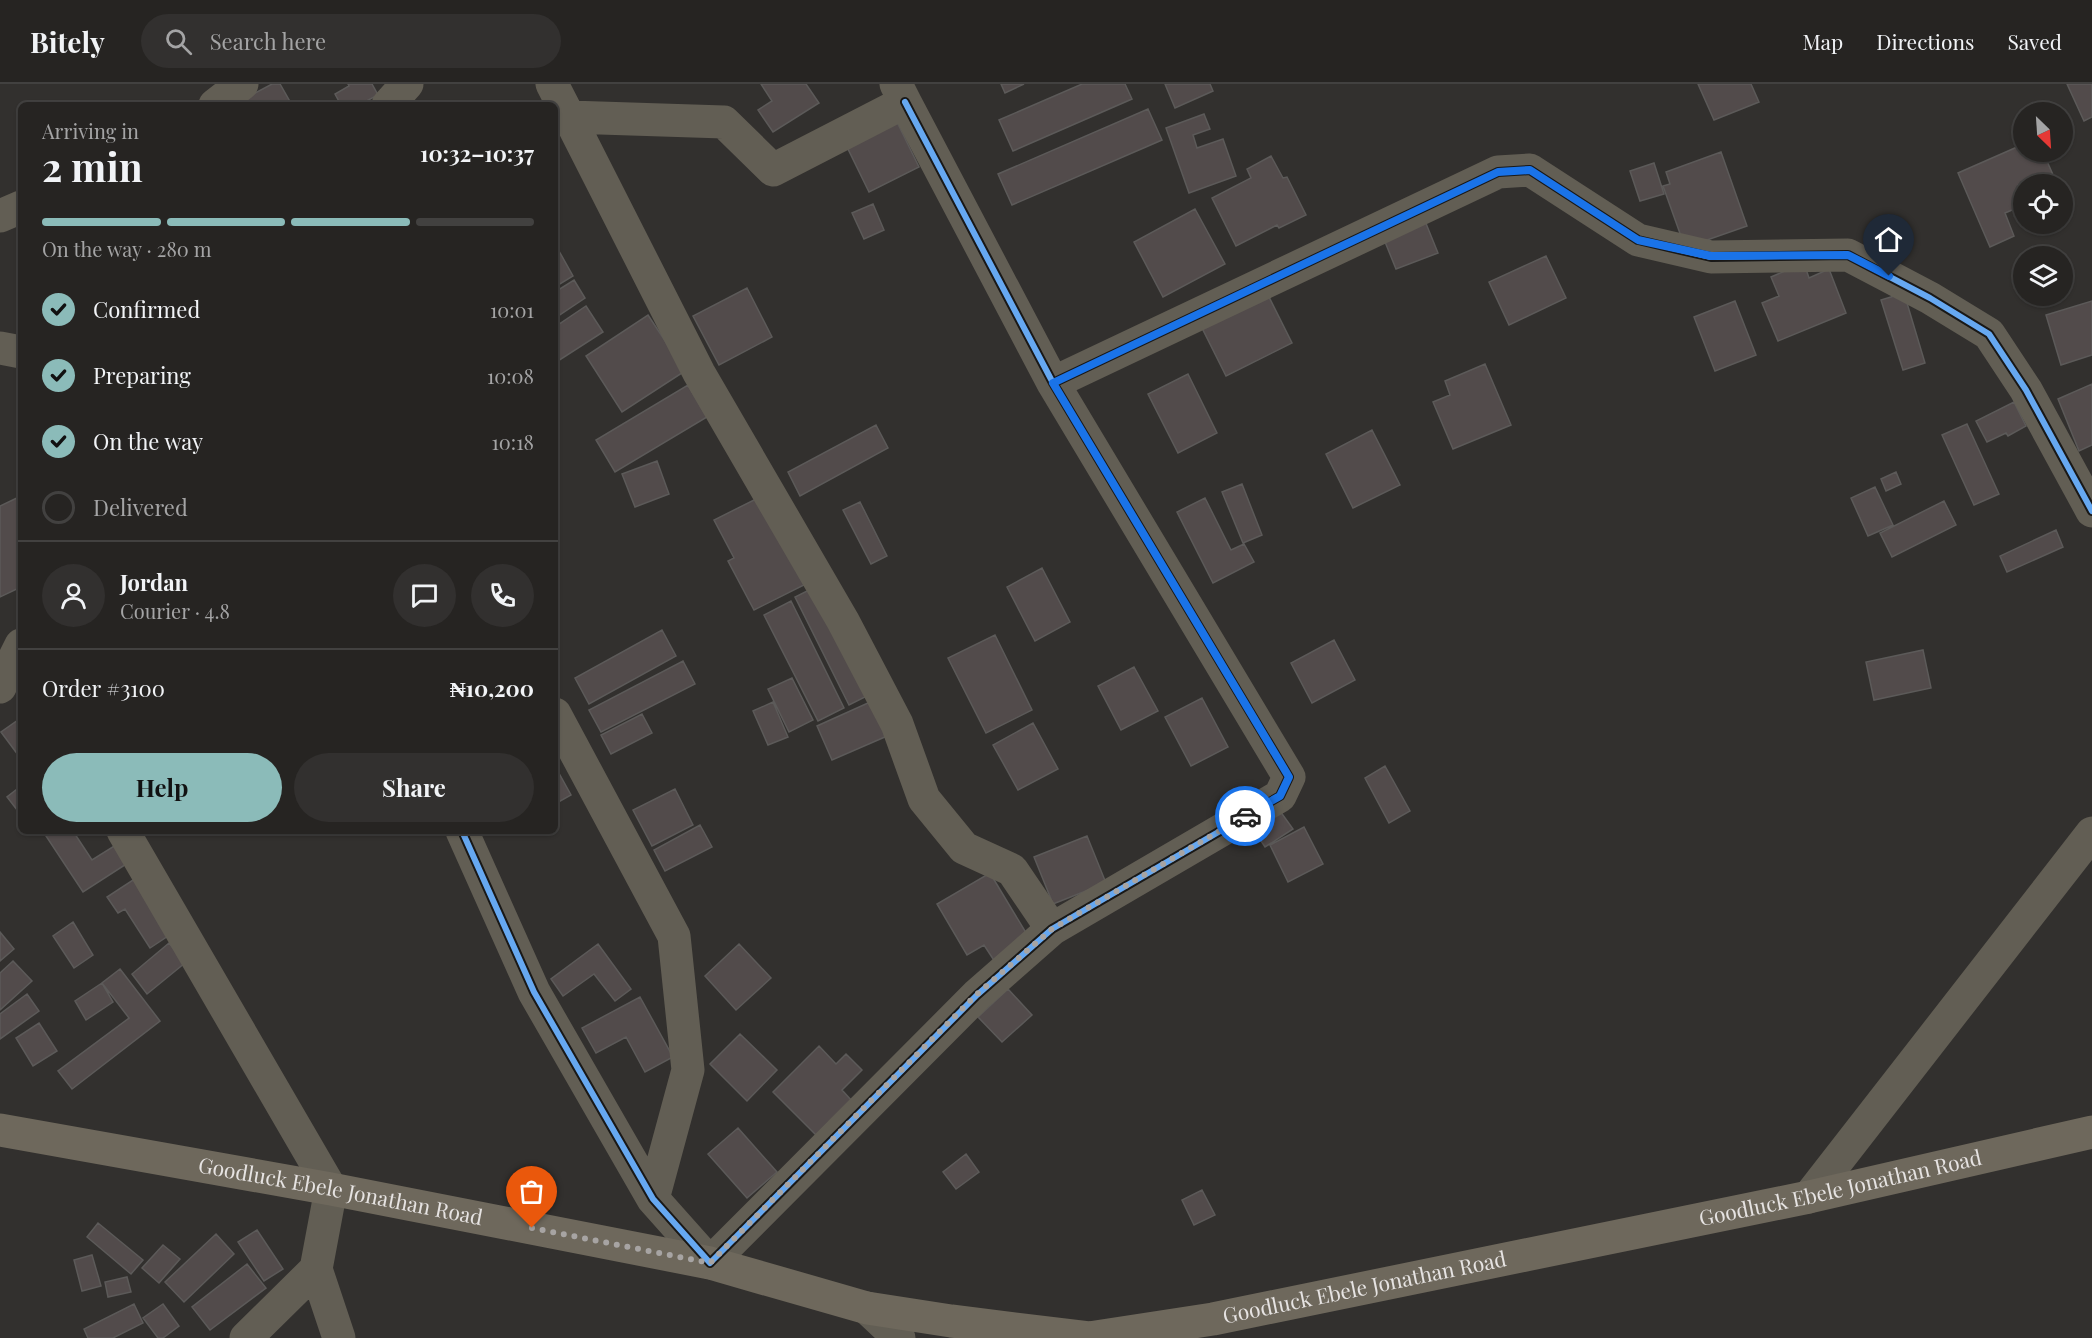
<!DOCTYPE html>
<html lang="en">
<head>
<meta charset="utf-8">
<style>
  :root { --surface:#262422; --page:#32302f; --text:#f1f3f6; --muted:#a4a4a5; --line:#424140; --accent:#8bbbb9 }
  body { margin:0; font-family:"Playfair Display",serif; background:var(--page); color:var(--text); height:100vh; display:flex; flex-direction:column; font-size:22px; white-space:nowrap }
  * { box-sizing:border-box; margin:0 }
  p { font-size:20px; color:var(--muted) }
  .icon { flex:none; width:33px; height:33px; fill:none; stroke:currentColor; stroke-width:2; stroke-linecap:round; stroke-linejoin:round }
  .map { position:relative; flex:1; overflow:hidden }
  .panel { position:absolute; left:18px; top:18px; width:540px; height:732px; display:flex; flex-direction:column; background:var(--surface); border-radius:9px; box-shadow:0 2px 4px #0004,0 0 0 2px var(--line) }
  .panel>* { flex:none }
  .needle { width:39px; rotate:155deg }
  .buttons { position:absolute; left:2013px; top:18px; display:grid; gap:12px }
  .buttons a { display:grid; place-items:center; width:60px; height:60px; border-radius:50%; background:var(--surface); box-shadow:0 2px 4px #0004,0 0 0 2px var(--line); font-size:30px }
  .pin { position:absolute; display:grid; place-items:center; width:51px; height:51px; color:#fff; margin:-62px -26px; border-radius:50% 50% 50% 0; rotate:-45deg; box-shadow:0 0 6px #0007 }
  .pin .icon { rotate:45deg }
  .courier { position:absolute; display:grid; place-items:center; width:60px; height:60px; margin:-30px; border:4px solid #1a73e8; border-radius:50%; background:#fff; color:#222; box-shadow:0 2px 8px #0007 }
  .head em { font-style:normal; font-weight:700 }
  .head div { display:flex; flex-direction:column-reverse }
  .head { display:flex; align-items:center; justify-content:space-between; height:102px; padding:0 24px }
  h1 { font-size:39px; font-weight:700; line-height:45px }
  .bar { display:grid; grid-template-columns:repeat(4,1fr); gap:9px 6px; align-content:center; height:72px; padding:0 24px }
  .bar i { height:8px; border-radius:4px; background:var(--line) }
  .bar .active { background:var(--accent) }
  .bar p { grid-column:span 4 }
  .line { display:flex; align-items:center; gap:15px; padding:0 24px; border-top:2px solid var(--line) }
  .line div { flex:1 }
  .round { display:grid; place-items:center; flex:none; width:63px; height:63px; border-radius:32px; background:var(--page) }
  ol { padding:0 24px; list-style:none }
  li { display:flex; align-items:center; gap:18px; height:66px }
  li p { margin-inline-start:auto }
  li .icon { padding:6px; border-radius:50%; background:var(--accent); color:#111; stroke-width:4 }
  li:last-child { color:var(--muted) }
  li i { width:33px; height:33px; border:3px solid var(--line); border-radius:50% }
  .primary-button { display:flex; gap:12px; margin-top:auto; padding:12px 24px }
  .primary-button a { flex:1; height:69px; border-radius:36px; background:var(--accent); color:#111; font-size:24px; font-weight:700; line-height:69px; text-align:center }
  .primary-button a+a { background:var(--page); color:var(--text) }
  header { display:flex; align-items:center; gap:36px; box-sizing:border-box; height:84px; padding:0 30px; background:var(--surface); border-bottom:2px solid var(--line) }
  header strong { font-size:28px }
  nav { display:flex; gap:33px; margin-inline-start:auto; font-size:21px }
  .search { width:420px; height:54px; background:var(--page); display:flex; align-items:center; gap:15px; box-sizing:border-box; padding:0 21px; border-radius:33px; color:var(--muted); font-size:22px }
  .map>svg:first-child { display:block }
  .building { fill:#524b4b; stroke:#5c5a59; stroke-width:1.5 }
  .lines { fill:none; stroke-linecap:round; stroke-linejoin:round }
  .street { stroke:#625e54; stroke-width:33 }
  .secondary { stroke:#6e685c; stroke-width:33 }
  .cycleway-casing { stroke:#191817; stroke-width:10 }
  .cycleway { stroke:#66a8f1; stroke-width:6 }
  .done { stroke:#a7a4a3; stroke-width:6; stroke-dasharray:0 10.8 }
  .route { stroke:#1a73e8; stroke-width:8 }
  .labels { text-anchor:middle; stroke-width:6; stroke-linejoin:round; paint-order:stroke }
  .street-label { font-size:21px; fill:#e6e3e2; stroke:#191817 }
</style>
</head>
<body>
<header>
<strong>Bitely</strong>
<div class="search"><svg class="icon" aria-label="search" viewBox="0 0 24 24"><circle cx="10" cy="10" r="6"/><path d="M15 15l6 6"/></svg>Search here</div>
<nav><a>Map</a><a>Directions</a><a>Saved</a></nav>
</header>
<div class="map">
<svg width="2092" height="1254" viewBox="0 0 2092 1254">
  <rect width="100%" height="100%" fill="#32302e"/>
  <!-- building -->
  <path class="building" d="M 272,0 L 280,0 L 292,21 L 233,21 Z
    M 348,0 L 372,0 L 378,11 L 359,21 L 341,21 L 335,10 L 349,2 Z
    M 761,0 L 806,0 L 819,19 L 773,48 L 758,26 L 772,17 Z
    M 1001,0 L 1024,0 L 1005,9 Z
    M 1082,0 L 1125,0 L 1132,15 L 1013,67 L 999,36 Z
    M 1165,0 L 1210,0 L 1213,7 L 1175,24 Z
    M 1698,0 L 1751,0 L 1759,18 L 1714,36 Z
    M 2067,0 L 2092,0 L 2092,33 L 2084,37 Z
    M 1148,25 L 1162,56 L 1012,121 L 998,90 Z
    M 1204,30 L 1210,45 L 1193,51 L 1197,64 L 1223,55 L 1236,92 L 1189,109 L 1166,44 Z
    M 897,38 L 919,83 L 869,108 L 847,63 Z
    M 2024,60 L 2024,68 L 2043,68 L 2057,100 L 2033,100 L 2031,95 L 2018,101 L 2024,114 L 2024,121 L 2005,129 L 2014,152 L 1990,163 L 1958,89 Z
    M 1721,68 L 1747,142 L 1693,161 L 1682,155 L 1663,102 L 1670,100 L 1666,88 Z
    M 1271,72 L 1283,94 L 1287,93 L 1306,131 L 1279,144 L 1277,141 L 1236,162 L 1212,114 L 1251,94 L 1247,85 Z
    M 1654,79 L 1664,110 L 1640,117 L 1630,87 Z
    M 873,120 L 884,146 L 864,155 L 852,129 Z
    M 1195,125 L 1225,180 L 1163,213 L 1134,158 Z
    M 1423,132 L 1438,169 L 1396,185 L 1381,148 Z
    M 559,167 L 573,192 L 555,203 L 555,170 Z
    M 1546,172 L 1566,214 L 1509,241 L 1489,198 Z
    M 1804,179 L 1809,194 L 1829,185 L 1846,229 L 1778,257 L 1762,219 L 1779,212 L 1771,193 Z
    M 574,196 L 585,214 L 555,234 L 555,208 Z
    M 747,204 L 772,253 L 719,281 L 693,232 Z
    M 1265,205 L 1292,259 L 1226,292 L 1199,238 Z
    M 1904,209 L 1925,279 L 1903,286 L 1881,216 Z
    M 1735,217 L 1756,271 L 1715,287 L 1694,233 Z
    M 2092,217 L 2092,271 L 2061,281 L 2046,231 Z
    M 586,222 L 603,248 L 558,277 L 555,273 L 555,243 Z
    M 648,231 L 685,287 L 622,328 L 586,272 Z
    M 1485,280 L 1511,341 L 1453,365 L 1433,318 L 1450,311 L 1445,297 Z
    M 1188,290 L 1217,349 L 1178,369 L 1148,310 Z
    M 2092,300 L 2092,361 L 2079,367 L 2058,315 Z
    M 688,301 L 707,333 L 615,388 L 596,356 Z
    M 2014,318 L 2026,342 L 2008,352 L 2006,349 L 1987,358 L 1976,337 Z
    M 1967,340 L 1999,410 L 1974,421 L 1942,351 Z
    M 876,341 L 888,364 L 800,412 L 788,388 Z
    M 1372,346 L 1400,401 L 1353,424 L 1326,370 Z
    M 657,377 L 669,410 L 635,423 L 622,390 Z
    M 1896,388 L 1901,400 L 1886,407 L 1881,395 Z
    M 1242,400 L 1262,451 L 1243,459 L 1222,408 Z
    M 1875,403 L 1893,441 L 1868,452 L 1851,414 Z
    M 21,412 L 21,503 L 0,513 L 0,422 Z
    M 758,414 L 804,501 L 754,526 L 728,477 L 734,474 L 714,436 Z
    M 1205,414 L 1231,466 L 1244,460 L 1254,478 L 1213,499 L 1177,428 Z
    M 1944,417 L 1956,441 L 1892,473 L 1880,449 Z
    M 860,418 L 887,472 L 871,480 L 843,426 Z
    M 2056,446 L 2063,463 L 2007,488 L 2000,472 Z
    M 1042,484 L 1070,538 L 1035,557 L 1007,503 Z
    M 813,504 L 867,612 L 849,621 L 795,513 Z
    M 791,517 L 844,624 L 818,637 L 764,531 Z
    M 662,546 L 676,572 L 589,620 L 575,594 Z
    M 995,551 L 1032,626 L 986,649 L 948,574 Z
    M 1334,556 L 1355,596 L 1312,619 L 1291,579 Z
    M 1923,566 L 1931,604 L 1874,616 L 1866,578 Z
    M 683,577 L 695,600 L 601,648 L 589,626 Z
    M 1134,583 L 1158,627 L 1121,646 L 1098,602 Z
    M 792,594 L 813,636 L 789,648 L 768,605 Z
    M 879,614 L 894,649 L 832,676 L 817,642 Z
    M 1202,614 L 1228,663 L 1191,682 L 1165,633 Z
    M 773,618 L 788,653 L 768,661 L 753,627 Z
    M 642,630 L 652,649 L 611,670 L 601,651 Z
    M 21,634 L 21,675 L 1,648 Z
    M 1033,639 L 1058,685 L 1018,706 L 993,661 Z
    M 555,682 L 571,711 L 555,720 Z
    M 1385,682 L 1410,727 L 1389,739 L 1365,694 Z
    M 21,702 L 21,731 L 7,713 Z
    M 675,705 L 693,741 L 652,762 L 633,726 Z
    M 1280,727 L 1293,745 L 1265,763 L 1253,745 Z
    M 700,741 L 712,763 L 665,787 L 654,766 Z
    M 1304,743 L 1323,780 L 1288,798 L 1270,761 Z
    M 54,747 L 73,747 L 92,776 L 119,759 L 131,777 L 83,808 L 46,752 Z
    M 1087,752 L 1106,799 L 1053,820 L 1034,773 Z
    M 990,789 L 1031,857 L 995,878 L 984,861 L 967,871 L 937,820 Z
    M 136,794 L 171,850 L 150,864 L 125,825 L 118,829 L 107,813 Z
    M 73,838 L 93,871 L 74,884 L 53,852 Z
    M 0,848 L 14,865 L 0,877 Z
    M 169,859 L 185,879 L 147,910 L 132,890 Z
    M 598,860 L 631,905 L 615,917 L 594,890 L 563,912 L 551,895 Z
    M 739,860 L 771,894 L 736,926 L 705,892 Z
    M 13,877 L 32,897 L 0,926 L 0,889 Z
    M 120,885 L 160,937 L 72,1005 L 58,987 L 129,934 L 102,899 Z
    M 102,899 L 113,918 L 86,936 L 75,917 Z
    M 1008,905 L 1032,931 L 1002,958 L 978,933 Z
    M 27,910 L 39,927 L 0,955 L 0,930 Z
    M 640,913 L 673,973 L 645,988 L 626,953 L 596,969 L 582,944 Z
    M 39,939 L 57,967 L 33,982 L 16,954 Z
    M 740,950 L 777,986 L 747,1017 L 710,980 Z
    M 819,962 L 836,980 L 846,970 L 862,986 L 842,1006 L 852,1017 L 817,1052 L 773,1008 Z
    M 738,1044 L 777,1088 L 747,1114 L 708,1070 Z
    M 966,1070 L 979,1088 L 956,1105 L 943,1088 Z
    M 1202,1106 L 1215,1131 L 1194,1141 L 1182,1116 Z
    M 98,1139 L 143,1176 L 131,1190 L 87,1153 Z
    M 257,1146 L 283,1185 L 264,1197 L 238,1158 Z
    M 216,1150 L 234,1170 L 184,1218 L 165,1198 Z
    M 163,1161 L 180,1175 L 159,1199 L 142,1184 Z
    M 92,1171 L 101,1202 L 82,1207 L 74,1176 Z
    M 247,1180 L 266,1204 L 210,1246 L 192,1223 Z
    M 127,1193 L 131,1208 L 108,1213 L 105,1198 Z
    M 134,1220 L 143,1239 L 113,1254 L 88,1254 L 84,1245 Z
    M 163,1220 L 179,1242 L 163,1254 L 158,1254 L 143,1234 Z"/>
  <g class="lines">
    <!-- street -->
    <path class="street" d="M 552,0 L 569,33 L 724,38 L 773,86 L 905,18 L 896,0
      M 215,21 L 242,0
      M 388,21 L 407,0
      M 569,33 L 699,289 L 843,537 L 897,640 L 924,715 L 964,764 L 1012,786 L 1052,845
      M 0,132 L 21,123
      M 0,264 L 21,268
      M 1053,299 L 1498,88 L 1530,86 L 1638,156 L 1711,173 L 1848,171 L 1930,214 L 1989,250 L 2026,306 L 2092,427
      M 0,603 L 21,561
      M 555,630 L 674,852 L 688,986 L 653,1115
      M 123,747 L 331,1105 L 316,1185 L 339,1254
      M 462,747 L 534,908 L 653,1115 L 710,1179 L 977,911 L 1052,845 L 1280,712 L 1289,693 L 1053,299 L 905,18
      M 1809,1113 L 2092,749
      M 867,1224 L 899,1254
      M 246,1254 L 316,1185"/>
    <!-- secondary -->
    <path class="secondary" id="s1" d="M 0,1046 L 331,1105 L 710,1179 L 867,1224 L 951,1237 L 1089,1254 L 1213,1235 L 1809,1113 L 2092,1048"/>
    <!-- cycleway casing -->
    <g class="cycleway-casing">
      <path id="cycleway" d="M 1053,299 L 1498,88 L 1530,86 L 1638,156 L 1711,173 L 1848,171 L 1930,214 L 1989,250 L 2026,306 L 2092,427
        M 462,747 L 534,908 L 653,1115 L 710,1179 L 977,911 L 1052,845 L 1280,712 L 1289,693 L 1053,299 L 905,18"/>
    </g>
    <!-- cycleway -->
    <use href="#cycleway" class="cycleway"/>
  </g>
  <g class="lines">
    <!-- done -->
    <path class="done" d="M 532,1144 L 710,1179 L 976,911 L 1052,845 L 1245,732"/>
    <!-- route -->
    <path class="route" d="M 1245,732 L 1280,712 L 1289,693 L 1053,299 L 1498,88 L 1530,86 L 1638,156 L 1711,172 L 1848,171 L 1889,192"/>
  </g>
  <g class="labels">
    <!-- street labels -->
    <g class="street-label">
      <text dy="7" stroke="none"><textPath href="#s1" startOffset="1876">Goodluck Ebele Jonathan Road</textPath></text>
      <text dy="7" stroke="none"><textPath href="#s1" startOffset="346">Goodluck Ebele Jonathan Road</textPath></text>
      <text dy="7" stroke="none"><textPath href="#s1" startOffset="1390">Goodluck Ebele Jonathan Road</textPath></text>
    </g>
  </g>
</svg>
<div class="buttons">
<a><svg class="needle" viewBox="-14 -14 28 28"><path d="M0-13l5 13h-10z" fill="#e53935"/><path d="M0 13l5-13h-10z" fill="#a4a4a5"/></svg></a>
<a><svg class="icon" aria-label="locate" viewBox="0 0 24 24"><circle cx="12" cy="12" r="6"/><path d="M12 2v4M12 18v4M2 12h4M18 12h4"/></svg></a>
<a><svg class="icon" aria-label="layers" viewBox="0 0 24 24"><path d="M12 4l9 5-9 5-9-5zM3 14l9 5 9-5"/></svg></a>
</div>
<div class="pin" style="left:532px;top:1144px;background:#ea580c"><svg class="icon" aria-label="bag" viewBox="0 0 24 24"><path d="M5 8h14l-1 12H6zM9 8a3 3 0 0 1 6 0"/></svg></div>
<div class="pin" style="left:1889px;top:192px;background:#1f2937"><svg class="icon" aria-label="home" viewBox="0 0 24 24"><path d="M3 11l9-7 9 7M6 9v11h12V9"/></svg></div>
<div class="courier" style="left:1245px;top:732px"><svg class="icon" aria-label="car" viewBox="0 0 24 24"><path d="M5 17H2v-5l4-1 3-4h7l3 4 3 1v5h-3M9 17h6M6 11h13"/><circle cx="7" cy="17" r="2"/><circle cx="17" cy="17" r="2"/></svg></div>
<section class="panel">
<div class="head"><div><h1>2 min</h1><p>Arriving in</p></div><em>10:32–10:37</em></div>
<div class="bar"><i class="active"></i><i class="active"></i><i class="active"></i><i></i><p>On the way · 280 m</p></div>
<ol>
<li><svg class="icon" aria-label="check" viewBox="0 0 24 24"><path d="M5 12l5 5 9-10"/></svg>Confirmed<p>10:01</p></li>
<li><svg class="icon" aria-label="check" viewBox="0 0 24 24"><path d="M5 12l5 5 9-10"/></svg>Preparing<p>10:08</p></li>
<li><svg class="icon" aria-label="check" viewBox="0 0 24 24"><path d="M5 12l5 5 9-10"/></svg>On the way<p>10:18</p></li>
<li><i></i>Delivered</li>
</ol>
<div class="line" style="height:108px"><a class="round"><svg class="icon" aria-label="person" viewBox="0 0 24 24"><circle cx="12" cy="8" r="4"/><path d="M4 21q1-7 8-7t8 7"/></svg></a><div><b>Jordan</b><p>Courier · 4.8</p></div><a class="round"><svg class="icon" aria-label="chat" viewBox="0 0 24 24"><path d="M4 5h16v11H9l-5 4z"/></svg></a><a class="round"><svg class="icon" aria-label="phone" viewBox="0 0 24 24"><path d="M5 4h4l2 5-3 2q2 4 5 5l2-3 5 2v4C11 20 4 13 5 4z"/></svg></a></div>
<div class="line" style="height:78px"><div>Order #3100</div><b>₦10,200</b></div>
<div class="primary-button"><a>Help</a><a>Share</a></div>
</section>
</div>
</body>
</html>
